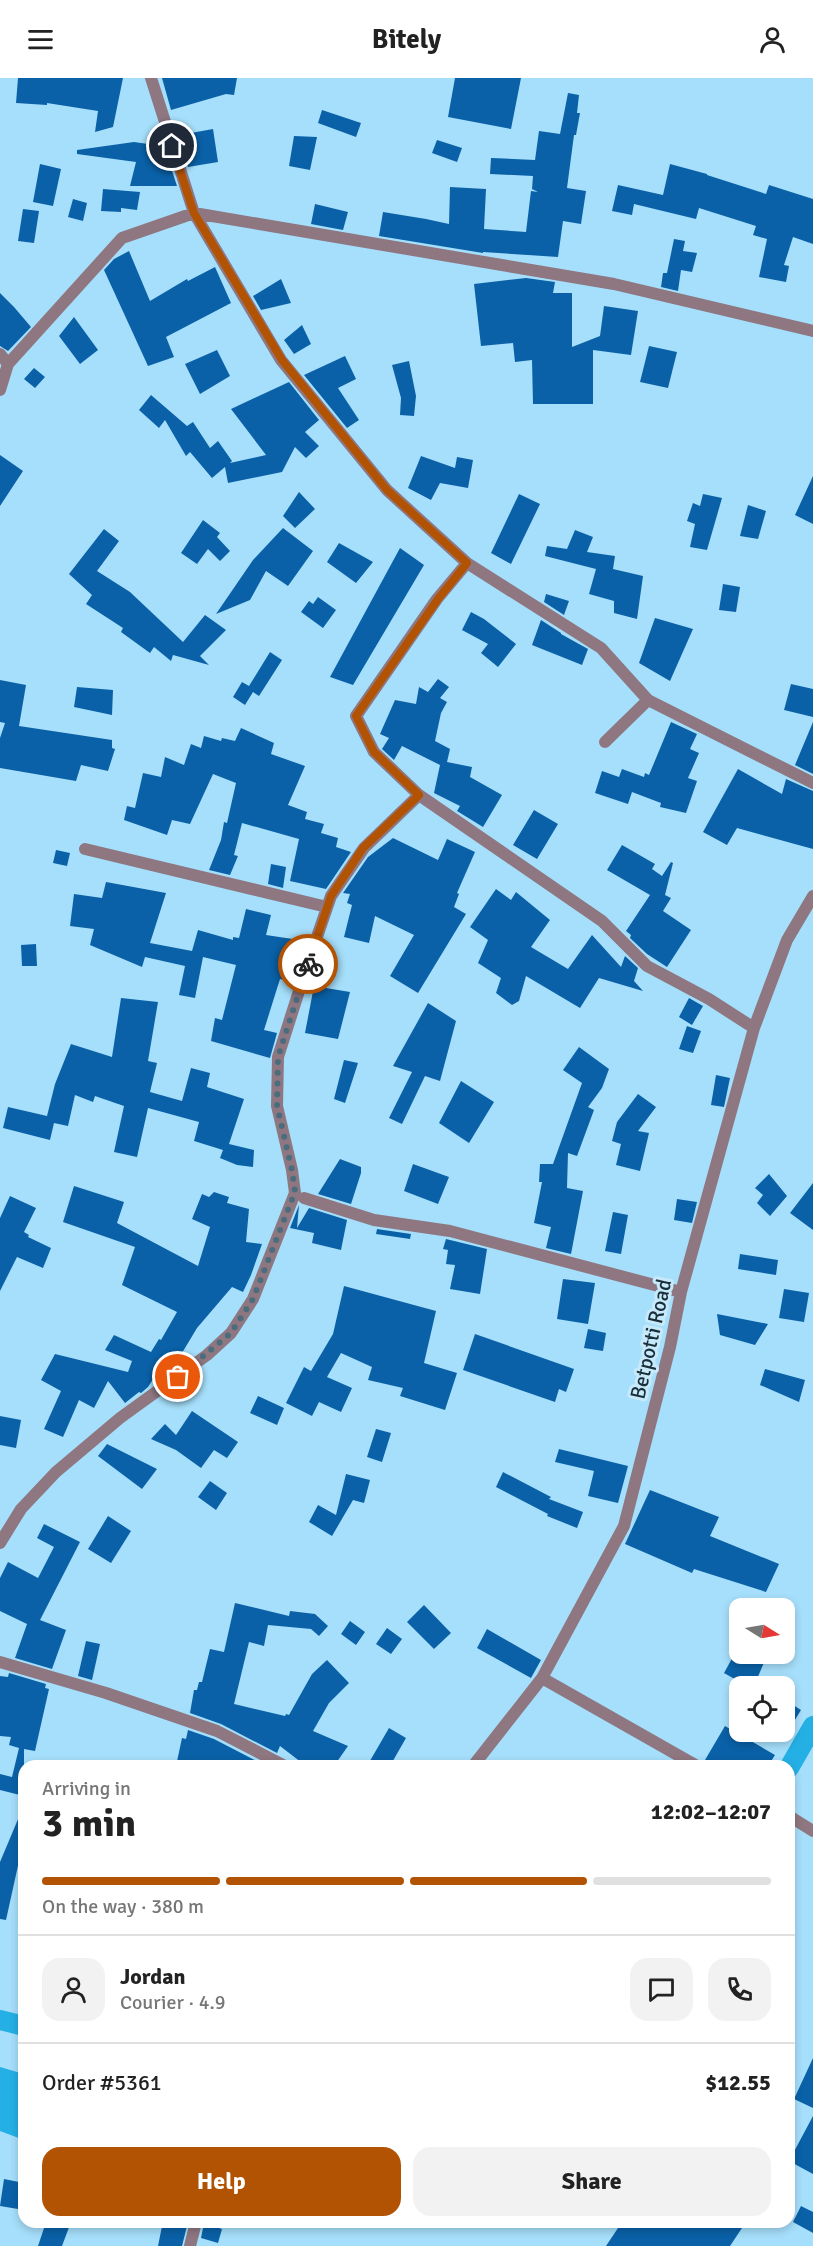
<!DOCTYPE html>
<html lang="en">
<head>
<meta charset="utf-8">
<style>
  :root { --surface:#fff; --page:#f2f2f2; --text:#222; --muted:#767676; --line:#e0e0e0; --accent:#b25303 }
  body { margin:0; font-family:Signika,sans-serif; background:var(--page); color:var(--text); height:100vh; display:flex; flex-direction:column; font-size:22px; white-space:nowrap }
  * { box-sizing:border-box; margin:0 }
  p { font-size:20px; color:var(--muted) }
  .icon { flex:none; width:33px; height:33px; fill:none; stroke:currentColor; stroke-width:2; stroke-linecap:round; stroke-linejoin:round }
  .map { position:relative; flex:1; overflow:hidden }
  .side { position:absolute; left:18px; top:1682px; width:777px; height:468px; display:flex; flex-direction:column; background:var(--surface); border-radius:18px; box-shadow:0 3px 9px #0003 }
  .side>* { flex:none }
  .needle { width:39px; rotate:101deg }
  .buttons { position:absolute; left:729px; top:1520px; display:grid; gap:12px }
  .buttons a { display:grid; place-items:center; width:66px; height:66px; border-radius:12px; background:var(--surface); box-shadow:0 3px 9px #0003; font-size:30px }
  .pin { position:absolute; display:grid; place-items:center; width:51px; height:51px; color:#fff; margin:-26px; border:3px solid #fff; border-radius:50%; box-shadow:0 2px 6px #0007 }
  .courier { position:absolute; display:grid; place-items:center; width:60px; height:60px; margin:-30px; border:4px solid #b25303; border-radius:50%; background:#fff; color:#222; box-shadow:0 2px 8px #0007 }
  .headline em { font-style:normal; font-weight:800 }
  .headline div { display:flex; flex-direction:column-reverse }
  .headline { display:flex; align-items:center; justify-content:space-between; height:102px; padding:0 24px }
  h1 { font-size:39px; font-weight:800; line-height:45px }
  .bar { display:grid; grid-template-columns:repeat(4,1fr); gap:9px 6px; align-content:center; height:72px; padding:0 24px }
  .bar i { height:8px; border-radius:4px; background:var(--line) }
  .bar .current { background:var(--accent) }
  .bar p { grid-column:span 4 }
  .line { display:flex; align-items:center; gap:15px; padding:0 24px; border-top:2px solid var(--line) }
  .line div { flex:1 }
  .round { display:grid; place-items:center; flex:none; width:63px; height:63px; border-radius:18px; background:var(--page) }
  .primary-button { display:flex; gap:12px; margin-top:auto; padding:12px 24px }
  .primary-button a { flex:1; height:69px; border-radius:18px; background:var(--accent); color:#fff; font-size:24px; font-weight:800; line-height:69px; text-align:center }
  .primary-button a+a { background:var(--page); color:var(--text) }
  header { display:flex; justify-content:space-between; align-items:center; height:78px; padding:0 24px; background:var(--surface); font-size:27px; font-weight:800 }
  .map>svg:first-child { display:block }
  .water { fill:#25b0e5 }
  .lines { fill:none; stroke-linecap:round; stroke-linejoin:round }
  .canal { stroke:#25b0e5; stroke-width:20 }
  .building { fill:#0a61a7 }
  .street { stroke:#8e7781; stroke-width:12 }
  .done { stroke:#4a6d7e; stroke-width:6; stroke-dasharray:0 10.8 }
  .route { stroke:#b25303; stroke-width:8 }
  .labels { text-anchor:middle; stroke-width:6; stroke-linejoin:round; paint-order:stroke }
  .street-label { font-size:21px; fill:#182f3a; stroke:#c7e9fa }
</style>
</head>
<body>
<header><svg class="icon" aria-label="menu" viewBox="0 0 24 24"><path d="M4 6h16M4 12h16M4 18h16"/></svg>Bitely<svg class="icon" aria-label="person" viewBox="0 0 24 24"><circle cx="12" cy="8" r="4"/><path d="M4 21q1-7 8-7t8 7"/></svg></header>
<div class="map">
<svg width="813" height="2168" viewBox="0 0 813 2168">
  <rect width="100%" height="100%" fill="#a6dffb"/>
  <!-- water -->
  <path class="water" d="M 0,1989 L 24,1996 L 24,2062 L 0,2053 Z"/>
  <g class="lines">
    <!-- canal -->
    <path class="canal" d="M 789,1690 L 813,1648
      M 0,1942 L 24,1948"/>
  </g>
  <!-- building -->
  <path class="building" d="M 18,0 L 123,0 L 113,49 L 95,54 L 98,33 L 47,25 L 47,27 L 16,25 Z
    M 162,0 L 237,0 L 234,17 L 226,16 L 171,32 Z
    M 455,0 L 521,0 L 511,51 L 448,39 Z
    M 568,15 L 579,17 L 577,35 L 580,35 L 576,57 L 574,57 L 567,110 L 586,113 L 581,146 L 563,143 L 558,179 L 483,174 L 483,175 L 379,158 L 383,134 L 426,141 L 449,146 L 450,109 L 486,111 L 484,151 L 526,154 L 531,113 L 538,114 L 532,111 L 533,98 L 490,96 L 491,80 L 535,82 L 539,53 L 560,56 Z
    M 322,32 L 361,45 L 356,59 L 318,45 Z
    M 213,51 L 218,84 L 188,89 L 179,61 L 193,63 L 191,55 Z
    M 294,58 L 317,59 L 310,92 L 289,88 Z
    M 161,59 L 177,108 L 130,108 L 136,84 L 77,76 L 77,72 L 134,64 L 148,66 L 149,61 Z
    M 437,62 L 462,70 L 457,84 L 432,75 Z
    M 40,86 L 61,91 L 53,128 L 33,124 Z
    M 670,86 L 707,96 L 707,97 L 766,116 L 769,107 L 813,121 L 813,166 L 793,159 L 784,187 L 789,188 L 786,204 L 759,199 L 767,161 L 753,157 L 756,148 L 699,130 L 696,141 L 634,126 L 632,137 L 612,133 L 618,107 L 663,117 Z
    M 103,111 L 140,114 L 137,132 L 121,130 L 121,134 L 101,133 Z
    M 73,121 L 87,125 L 83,143 L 68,139 Z
    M 315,126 L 348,134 L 343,152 L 311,146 Z
    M 23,131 L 39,133 L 34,165 L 18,163 Z
    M 674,161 L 685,163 L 683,173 L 697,175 L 692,194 L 681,192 L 678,213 L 661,209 L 663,195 L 667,195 Z
    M 129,173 L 150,223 L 187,201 L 188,203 L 215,189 L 231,225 L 166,259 L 174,279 L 148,288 L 104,192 L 114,181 Z
    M 526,200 L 555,204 L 553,215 L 572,215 L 572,269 L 600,258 L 604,228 L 638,233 L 631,277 L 593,272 L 593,326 L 533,326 L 532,282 L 515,284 L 513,265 L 481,268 L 474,206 Z
    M 281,201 L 291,225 L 261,232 L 253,218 Z
    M 0,215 L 14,229 L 31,249 L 8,273 L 0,268 Z
    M 74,239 L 98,272 L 80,286 L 59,258 Z
    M 302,247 L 311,266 L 294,276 L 284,262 Z
    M 649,268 L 677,274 L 668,310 L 640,304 Z
    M 217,272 L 230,298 L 200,316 L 185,286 Z
    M 345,278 L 356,301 L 338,310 L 359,342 L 347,350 L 304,297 Z
    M 409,283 L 416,318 L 414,338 L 400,337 L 401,320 L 392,287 Z
    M 34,290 L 45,299 L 35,310 L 24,301 Z
    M 289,304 L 319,342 L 305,354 L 319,368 L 306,380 L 295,369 L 282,394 L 228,405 L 225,389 L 212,400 L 190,374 L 186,378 L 165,342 L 159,350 L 139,332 L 151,317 L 187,348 L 193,344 L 210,370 L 218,363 L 232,383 L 230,385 L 266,377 L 231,331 Z
    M 0,377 L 23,393 L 0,428 Z
    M 421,378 L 455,390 L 457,379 L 473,382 L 468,410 L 440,405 L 431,422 L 408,410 Z
    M 813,398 L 813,446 L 795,437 Z
    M 299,414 L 315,431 L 295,450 L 283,438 Z
    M 519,416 L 540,426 L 511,486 L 491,475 Z
    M 703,416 L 722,420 L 707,472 L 690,469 L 695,446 L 687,443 L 693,425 L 700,428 Z
    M 748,427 L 766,433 L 758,461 L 740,458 Z
    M 203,442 L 220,455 L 217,459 L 230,473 L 220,483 L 208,471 L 197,486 L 181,475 Z
    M 283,450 L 313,473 L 288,508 L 266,493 L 250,522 L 216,536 L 253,482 Z
    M 104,451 L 119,463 L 97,493 L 130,514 L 183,564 L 205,537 L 226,552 L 200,578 L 209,587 L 173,577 L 171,583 L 154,569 L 150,575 L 121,554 L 123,550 L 86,526 L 92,517 L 69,496 Z
    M 575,452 L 593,459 L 587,474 L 615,478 L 613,491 L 643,498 L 637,541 L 614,535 L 614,523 L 589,516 L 596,491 L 545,478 L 547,468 L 567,471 Z
    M 339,465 L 373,484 L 356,505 L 327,484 Z
    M 400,470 L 424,487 L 353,607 L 330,599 Z
    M 723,506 L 740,509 L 736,534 L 719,532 Z
    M 546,516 L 569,523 L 564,537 L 544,524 Z
    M 318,519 L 336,532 L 323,550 L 301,534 L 309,523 L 313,526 Z
    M 471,534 L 484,541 L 516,566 L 498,589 L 481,575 L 488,566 L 462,552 Z
    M 655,540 L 693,551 L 670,603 L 639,585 Z
    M 541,542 L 561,555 L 561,556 L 588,571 L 582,587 L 532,567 Z
    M 270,574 L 282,582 L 259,618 L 253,614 L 245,627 L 233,619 L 242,604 L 249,608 Z
    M 438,601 L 449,609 L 440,620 L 447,624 L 441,635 L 435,663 L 450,671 L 447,684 L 472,689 L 470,699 L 502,717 L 483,749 L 457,733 L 460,728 L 434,715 L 440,687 L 402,668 L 394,682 L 382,671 L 389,660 L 380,656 L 395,622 L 416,626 L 419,609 L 428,614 Z
    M 0,602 L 26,607 L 19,648 L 112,662 L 112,670 L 115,671 L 108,693 L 81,687 L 76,703 L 0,690 L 0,660 L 5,645 L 0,644 Z
    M 791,606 L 813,611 L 813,639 L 784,632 Z
    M 77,609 L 113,612 L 112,637 L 74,629 Z
    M 671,644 L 697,656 L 690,671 L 699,675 L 688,700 L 697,703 L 686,735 L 660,729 L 661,725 L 632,714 L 628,726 L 595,715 L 602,693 L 619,699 L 622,691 L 644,699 L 645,695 L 649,697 Z
    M 813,644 L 813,696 L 795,687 Z
    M 241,650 L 274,665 L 271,676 L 305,688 L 288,727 L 307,734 L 305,741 L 324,746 L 321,755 L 338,760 L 336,769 L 351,774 L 326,811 L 290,803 L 299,761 L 242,745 L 234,777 L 238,778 L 230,797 L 209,792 L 221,762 L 224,744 L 227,745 L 236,705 L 213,696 L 190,746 L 172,742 L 167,757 L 124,742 L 127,728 L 135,730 L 143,695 L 161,699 L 165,679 L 184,687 L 191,666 L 201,670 L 204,658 L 221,663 L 222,660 L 235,663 Z
    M 738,691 L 782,716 L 786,701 L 813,713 L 813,771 L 737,750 L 727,767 L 703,754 Z
    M 534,732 L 558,746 L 537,781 L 513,767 Z
    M 393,760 L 438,782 L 447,761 L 475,774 L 457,815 L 459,816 L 454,829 L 466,836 L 418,915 L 390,898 L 414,857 L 375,838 L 369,865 L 344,859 L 352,827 L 347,825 L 350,816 L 343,815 L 368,779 Z
    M 622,767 L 655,786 L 652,791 L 662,798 L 671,784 L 673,785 L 665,817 L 671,820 L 663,833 L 691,852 L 667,889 L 647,876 L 630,860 L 631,857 L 626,853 L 650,817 L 607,792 Z
    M 56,772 L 70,775 L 67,788 L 53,785 Z
    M 271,786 L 286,789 L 283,810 L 268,806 Z
    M 106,804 L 166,815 L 150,865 L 192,873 L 198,852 L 233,862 L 233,859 L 239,860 L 246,831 L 271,837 L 266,857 L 306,863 L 293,904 L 280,901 L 264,952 L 277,955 L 270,980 L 211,963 L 215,940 L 222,942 L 236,887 L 203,879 L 195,920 L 179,917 L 185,888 L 145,879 L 142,889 L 90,867 L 94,851 L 70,848 L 74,816 L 102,820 Z
    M 496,811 L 511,822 L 516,814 L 550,842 L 531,869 L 568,891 L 592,857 L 621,889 L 625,878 L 638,890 L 634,903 L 643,913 L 599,900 L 580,930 L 526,898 L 519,923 L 512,927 L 496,915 L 501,900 L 478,885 L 488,862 L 470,849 Z
    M 36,866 L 37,888 L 22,888 L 21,867 Z
    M 314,908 L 350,914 L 338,961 L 305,955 Z
    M 121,920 L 158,924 L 148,983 L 157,985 L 150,1014 L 182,1023 L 191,990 L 210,995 L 207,1009 L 244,1021 L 229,1066 L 254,1072 L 253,1089 L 237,1087 L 220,1080 L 223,1072 L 194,1063 L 199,1044 L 148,1030 L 137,1079 L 114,1074 L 124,1028 L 95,1018 L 93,1024 L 75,1017 L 68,1048 L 54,1045 L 50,1062 L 3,1050 L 8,1029 L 47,1038 L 55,1006 L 71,966 L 112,979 Z
    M 689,920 L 703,928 L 692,947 L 679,939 Z
    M 428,925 L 456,943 L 440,1003 L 425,998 L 402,1046 L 389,1040 L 412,994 L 393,988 Z
    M 687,948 L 701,953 L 693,975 L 679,971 Z
    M 579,969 L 609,991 L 602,1010 L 588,1029 L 594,1032 L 577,1078 L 568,1075 L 567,1110 L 583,1113 L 571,1176 L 546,1170 L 551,1149 L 534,1145 L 542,1104 L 539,1104 L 540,1086 L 553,1086 L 582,1005 L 563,992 Z
    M 344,982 L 358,985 L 345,1025 L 334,1021 Z
    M 716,997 L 730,1000 L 724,1029 L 711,1027 Z
    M 461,1003 L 494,1024 L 469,1065 L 439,1045 Z
    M 638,1016 L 656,1029 L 638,1053 L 649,1055 L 640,1093 L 616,1087 L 621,1066 L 612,1063 L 617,1044 Z
    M 340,1081 L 361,1089 L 361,1095 L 351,1126 L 318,1116 Z
    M 413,1086 L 449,1099 L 438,1126 L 404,1113 Z
    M 769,1096 L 787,1118 L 770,1138 L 757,1125 L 763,1117 L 755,1110 Z
    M 813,1105 L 813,1152 L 790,1135 Z
    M 74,1108 L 124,1124 L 117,1145 L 198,1188 L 210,1149 L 192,1141 L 202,1116 L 209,1119 L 214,1114 L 229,1119 L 227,1125 L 249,1131 L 246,1164 L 262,1166 L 251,1197 L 243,1214 L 232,1209 L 197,1250 L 182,1275 L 186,1278 L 182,1285 L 169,1294 L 161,1289 L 148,1309 L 141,1315 L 139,1314 L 125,1325 L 108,1303 L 94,1330 L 79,1322 L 63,1359 L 44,1351 L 61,1313 L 41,1302 L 55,1276 L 128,1294 L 132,1283 L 105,1272 L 114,1257 L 151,1274 L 159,1261 L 161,1262 L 177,1234 L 122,1207 L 135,1169 L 63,1144 Z
    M 10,1118 L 36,1130 L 24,1154 L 29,1157 L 28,1159 L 51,1170 L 43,1190 L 17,1179 L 0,1213 L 0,1140 Z
    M 677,1121 L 697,1124 L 692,1145 L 674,1142 Z
    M 299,1127 L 297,1150 L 309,1130 L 347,1142 L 341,1172 L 312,1165 L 314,1155 L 290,1150 Z
    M 613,1134 L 628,1137 L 621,1176 L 605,1173 Z
    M 377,1151 L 411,1156 L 410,1161 L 376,1156 Z
    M 446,1161 L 487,1171 L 480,1216 L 450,1211 L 455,1187 L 446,1186 L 448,1172 L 443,1171 Z
    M 740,1176 L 778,1182 L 776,1197 L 738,1191 Z
    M 563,1201 L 595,1205 L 588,1246 L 557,1241 Z
    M 344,1208 L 436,1233 L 424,1285 L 457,1295 L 445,1332 L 400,1318 L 403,1310 L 368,1302 L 372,1289 L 341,1275 L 327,1299 L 352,1310 L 341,1334 L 319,1324 L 312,1338 L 286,1325 L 304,1289 L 311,1293 L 333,1256 Z
    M 784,1211 L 809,1215 L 804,1244 L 779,1240 Z
    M 717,1236 L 768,1246 L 755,1267 L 720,1257 Z
    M 588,1251 L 606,1255 L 603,1273 L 584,1270 Z
    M 475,1256 L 574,1291 L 566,1314 L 559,1311 L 555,1324 L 463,1292 Z
    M 765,1291 L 805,1302 L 799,1324 L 760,1307 Z
    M 258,1318 L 284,1330 L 277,1347 L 250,1335 Z
    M 192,1333 L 238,1364 L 227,1380 L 214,1372 L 201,1390 L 176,1372 L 151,1361 L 165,1346 L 176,1357 Z
    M 0,1338 L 21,1342 L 16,1370 L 0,1367 Z
    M 376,1351 L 391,1355 L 382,1384 L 367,1379 Z
    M 107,1366 L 157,1391 L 142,1411 L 98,1378 Z
    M 559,1371 L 628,1388 L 618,1425 L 588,1418 L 594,1393 L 555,1384 Z
    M 503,1394 L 551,1419 L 549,1421 L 583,1434 L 577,1450 L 547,1438 L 548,1436 L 496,1409 Z
    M 346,1396 L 370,1402 L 364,1425 L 353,1422 L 332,1458 L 309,1444 L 318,1427 L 336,1437 Z
    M 210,1403 L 227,1415 L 216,1432 L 198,1419 Z
    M 650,1412 L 719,1439 L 710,1458 L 779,1486 L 766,1514 L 694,1491 L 692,1495 L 625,1466 Z
    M 108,1438 L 131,1453 L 111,1485 L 88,1471 Z
    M 44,1446 L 80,1464 L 40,1542 L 66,1552 L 52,1591 L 15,1580 L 27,1546 L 0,1533 L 0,1500 L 8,1484 L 38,1500 L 54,1469 L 37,1460 Z
    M 235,1525 L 289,1538 L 290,1533 L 315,1536 L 328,1548 L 319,1558 L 311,1551 L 268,1547 L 264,1568 L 249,1564 L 234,1626 L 285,1638 L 286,1636 L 289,1637 L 312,1596 L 327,1582 L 349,1605 L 329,1625 L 313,1653 L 348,1668 L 334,1688 L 306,1688 L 280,1668 L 277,1675 L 221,1646 L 190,1635 L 194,1612 L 197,1612 L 199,1604 L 202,1604 L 210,1571 L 224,1574 Z
    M 424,1527 L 451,1555 L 434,1571 L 407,1544 Z
    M 350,1543 L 365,1554 L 356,1567 L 341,1556 Z
    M 387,1550 L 402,1561 L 391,1576 L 376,1566 Z
    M 487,1551 L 541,1582 L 531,1600 L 477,1570 Z
    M 86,1563 L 100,1566 L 92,1602 L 78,1598 Z
    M 735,1575 L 768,1575 L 754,1608 L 747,1608 L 724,1595 Z
    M 9,1595 L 46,1606 L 45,1610 L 49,1611 L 35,1673 L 24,1671 L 24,1718 L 0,1712 L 0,1696 L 12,1699 L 19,1670 L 9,1667 L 11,1659 L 0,1658 L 0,1598 L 8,1599 Z
    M 784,1621 L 801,1632 L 784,1660 Z
    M 725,1648 L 775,1677 L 768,1688 L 714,1688 L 705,1682 Z
    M 389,1650 L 406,1660 L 390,1688 L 367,1688 Z
    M 188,1652 L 214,1661 L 266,1688 L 176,1688 L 182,1660 L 186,1661 Z
    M 24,1727 L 24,1773 L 19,1783 L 6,1842 L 0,1841 L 0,1784 Z
    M 813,1980 L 813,2030 L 794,2021 Z
    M 813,2038 L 813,2096 L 789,2083 Z
    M 4,2101 L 24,2105 L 24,2132 L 0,2128 Z
    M 801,2128 L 813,2134 L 813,2155 L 793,2144 Z
    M 46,2144 L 71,2144 L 62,2168 L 38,2168 Z
    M 159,2144 L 188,2144 L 182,2168 L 158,2168 L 162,2148 L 159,2147 Z
    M 622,2144 L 746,2144 L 730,2168 L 606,2168 Z
    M 204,2145 L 222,2151 L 218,2165 L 201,2160 Z"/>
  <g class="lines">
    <!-- street -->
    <path class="street" d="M 151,0 L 194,135 L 281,282 L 387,412 L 467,485 L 601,570 L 648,622 L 813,705
      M 0,276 L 8,286
      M 0,312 L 8,286 L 122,160 L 194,135 L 614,206 L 813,253
      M 467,485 L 437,521 L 356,638 L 374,674 L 419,717 L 602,843 L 647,888 L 709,921 L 754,950
      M 605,664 L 648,622
      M 85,771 L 327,829
      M 304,1120 L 374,1142 L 450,1153 L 681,1214
      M 0,1465 L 21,1431 L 56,1394 L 120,1340 L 207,1277 L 231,1255 L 253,1221 L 295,1115 L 292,1092 L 277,1028 L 278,979 L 306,891 L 331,818 L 364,770 L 419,717
      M 0,1584 L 106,1615 L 217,1653 L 285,1688
      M 542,1600 L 697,1688
      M 473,1688 L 542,1600 L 624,1448 L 670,1269 L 681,1214 L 754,950 L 787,862 L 813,818
      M 789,1738 L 813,1753
      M 190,2168 L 196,2144"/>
  </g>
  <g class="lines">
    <!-- done -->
    <path class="done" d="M 178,1299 L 231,1255 L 253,1221 L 295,1114 L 292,1092 L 277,1028 L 278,979 L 308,886"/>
    <!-- route -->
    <path class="route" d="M 172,68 L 194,135 L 282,282 L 387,412 L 467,485 L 438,521 L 356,638 L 374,674 L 419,717 L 363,770 L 331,818 L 308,886"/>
  </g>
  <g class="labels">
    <!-- street labels -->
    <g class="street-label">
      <text transform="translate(651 1261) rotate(-77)" y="7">Betpotti Road</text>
    </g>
  </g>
</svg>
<div class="buttons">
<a><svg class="needle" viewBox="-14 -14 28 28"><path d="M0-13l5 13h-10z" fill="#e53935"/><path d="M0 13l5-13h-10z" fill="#767676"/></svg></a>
<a><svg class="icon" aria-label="locate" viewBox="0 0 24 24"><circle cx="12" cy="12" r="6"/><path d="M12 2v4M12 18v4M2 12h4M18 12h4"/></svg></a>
</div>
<div class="pin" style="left:178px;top:1299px;background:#ea580c"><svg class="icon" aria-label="bag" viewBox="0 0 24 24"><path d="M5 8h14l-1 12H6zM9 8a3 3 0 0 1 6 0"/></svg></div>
<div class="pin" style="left:172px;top:68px;background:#1f2937"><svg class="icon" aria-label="home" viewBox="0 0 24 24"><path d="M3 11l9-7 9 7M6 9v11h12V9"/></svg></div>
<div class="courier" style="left:308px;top:886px"><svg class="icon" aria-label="bike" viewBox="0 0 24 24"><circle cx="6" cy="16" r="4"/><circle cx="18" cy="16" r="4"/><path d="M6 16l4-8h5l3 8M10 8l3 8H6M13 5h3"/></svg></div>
<section class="side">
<div class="headline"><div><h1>3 min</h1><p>Arriving in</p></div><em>12:02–12:07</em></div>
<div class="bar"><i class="current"></i><i class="current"></i><i class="current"></i><i></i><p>On the way · 380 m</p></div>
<div class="line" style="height:108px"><a class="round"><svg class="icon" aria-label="person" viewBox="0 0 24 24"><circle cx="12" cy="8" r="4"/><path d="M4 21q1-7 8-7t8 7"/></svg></a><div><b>Jordan</b><p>Courier · 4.9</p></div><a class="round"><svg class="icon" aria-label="chat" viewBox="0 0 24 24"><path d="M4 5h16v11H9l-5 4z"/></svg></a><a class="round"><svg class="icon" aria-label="phone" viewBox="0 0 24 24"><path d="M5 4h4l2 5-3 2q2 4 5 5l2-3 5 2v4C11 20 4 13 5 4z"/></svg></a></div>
<div class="line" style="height:78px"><div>Order #5361</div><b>$12.55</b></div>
<div class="primary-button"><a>Help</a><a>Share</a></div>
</section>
</div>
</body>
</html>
